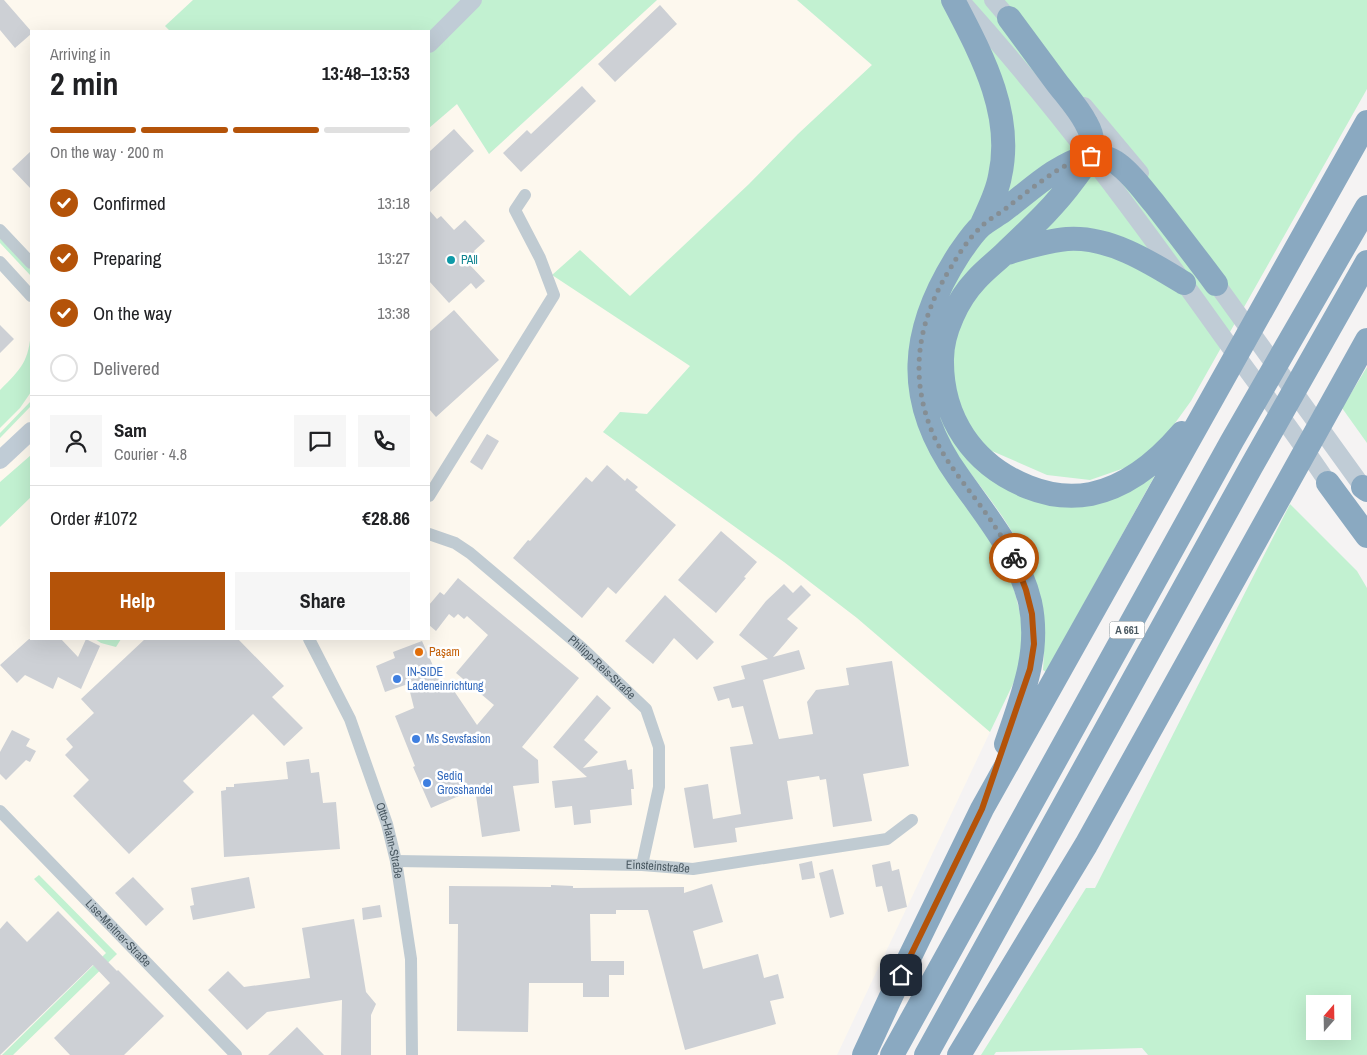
<!DOCTYPE html>
<html lang="en">
<head>
<meta charset="utf-8">
<style>
  :root { --surface:#fff; --page:#f6f6f6; --text:#202124; --muted:#757577; --line:#e0e0e0; --accent:#b45309 }
  body { margin:0; font-family:"Archivo Narrow",sans-serif; background:var(--page); color:var(--text); height:100vh; display:flex; flex-direction:column; font-size:19px; white-space:nowrap }
  * { box-sizing:border-box; margin:0 }
  p { font-size:16px; color:var(--muted) }
  .icon { flex:none; width:28px; height:28px; fill:none; stroke:currentColor; stroke-width:2; stroke-linecap:round; stroke-linejoin:round }
  .map { position:relative; flex:1; overflow:hidden }
  .drawer { position:absolute; left:30px; top:30px; width:400px; height:610px; display:flex; flex-direction:column; background:var(--surface); border-radius:0px; box-shadow:0 5px 20px #0002 }
  .drawer>* { flex:none }
  .needle { width:32px; rotate:20deg }
  .buttons { position:absolute; left:1306px; top:995px; display:grid; gap:10px }
  .buttons a { display:grid; place-items:center; width:45px; height:45px; border-radius:0px; background:var(--surface); box-shadow:0 5px 20px #0002; font-size:25px }
  .pin { position:absolute; display:grid; place-items:center; width:42px; height:42px; color:#fff; margin:-21px; border-radius:10px; box-shadow:0 2px 8px #0006 }
  .courier { position:absolute; display:grid; place-items:center; width:50px; height:50px; margin:-25px; border:4px solid #b45309; border-radius:50%; background:#fff; color:#222; box-shadow:0 1px 6px #0007 }
  .overview em { font-style:normal; font-weight:800 }
  .overview div { display:flex; flex-direction:column-reverse }
  .overview { display:flex; align-items:center; justify-content:space-between; height:85px; padding:0 20px }
  h1 { font-size:32px; font-weight:800; line-height:38px }
  .bar { display:grid; grid-template-columns:repeat(4,1fr); gap:8px 5px; align-content:center; height:60px; padding:0 20px }
  .bar i { height:6px; border-radius:4px; background:var(--line) }
  .bar .on { background:var(--accent) }
  .bar p { grid-column:span 4 }
  .line { display:flex; align-items:center; gap:12px; padding:0 20px; border-top:1px solid var(--line) }
  .line div { flex:1 }
  .round { display:grid; place-items:center; flex:none; width:52px; height:52px; border-radius:0px; background:var(--page) }
  ol { padding:0 20px; list-style:none }
  li { display:flex; align-items:center; gap:15px; height:55px }
  li p { margin-inline-start:auto }
  li .icon { padding:5px; border-radius:50%; background:var(--accent); color:#fff; stroke-width:4 }
  li:last-child { color:var(--muted) }
  li i { width:28px; height:28px; border:2px solid var(--line); border-radius:50% }
  .action { display:flex; gap:10px; margin-top:auto; padding:10px 20px }
  .action a { flex:1; height:58px; border-radius:0px; background:var(--accent); color:#fff; font-size:20px; font-weight:800; line-height:58px; text-align:center }
  .action a+a { background:var(--page); color:var(--text) }
  .map>svg:first-child { display:block }
  .commercial { fill:#fdf8ee }
  .green { fill:#c2f1d1; fill-rule:evenodd }
  .building { fill:#cdd0d5 }
  .lines { fill:none; stroke-linecap:round; stroke-linejoin:round }
  .street { stroke:#c0cbd2; stroke-width:12 }
  .secondary { stroke:#c0ccd6; stroke-width:18 }
  .highway { stroke:#8aa9c1; stroke-width:24 }
  .done { stroke:#858e94; stroke-width:5; stroke-dasharray:0 9 }
  .route { stroke:#b45309; stroke-width:6 }
  .culture-dot { fill:#0f9aa8; stroke:#fff; stroke-width:2 }
  .food-dot { fill:#e8710a; stroke:#fff; stroke-width:2 }
  .shop-dot { fill:#3f7fe0; stroke:#fff; stroke-width:2 }
  .labels { text-anchor:middle; stroke-width:5; stroke-linejoin:round; paint-order:stroke }
  .shield { fill:#fff; stroke:#808a90; stroke-width:1 }
  .shield-label { font-size:11px; font-weight:bold; fill:#495861 }
  .culture-label { font-size:12px; fill:#0d838f; stroke:#fff; text-anchor:start }
  .food-label { font-size:12px; fill:#c56008; stroke:#fff; text-anchor:start }
  .street-label { font-size:12px; fill:#495861; stroke:#fff }
  .shop-label { font-size:12px; fill:#366cbe; stroke:#fff; text-anchor:start }
</style>
</head>
<body>
<div class="map">
<svg width="1367" height="1055" viewBox="0 0 1367 1055">
  <rect width="100%" height="100%" fill="#f5f3f3"/>
  <!-- commercial -->
  <path class="commercial" d="M 0,0 L 193,0 L 165,26 L 170,31 L 31,31 L 31,639 L 429,639 L 429,128 L 457,104 L 489,154 L 657,0 L 797,0 L 872,65 L 798,134 L 749,184 L 630,297 L 580,250 L 690,366 L 647,414 L 620,412 L 603,432 L 784,562 L 857,618 L 990,732 L 837,1055 L 0,1055 Z"/>
  <!-- green -->
  <path class="green" d="M 193,0 L 657,0 L 489,154 L 457,104 L 429,128 L 429,31 L 170,31 L 165,26 Z
    M 797,0 L 1367,0 L 1367,89 L 1191,401 L 1165,437 L 1136,464 L 1090,480 L 1047,475 L 992,451 L 1042,498 L 1159,468 L 1046,672 L 1043,670 C 1046,633 1042,593 1026,558 C 1011,525 987,495 965,466 L 1011,577 L 1022,621 L 1023,663 L 990,732 L 857,618 L 784,562 L 603,432 L 620,412 L 647,414 L 690,366 L 552,275 L 580,250 L 630,296 L 749,184 L 798,134 L 872,65 Z
    M 0,238 L 31,270 L 31,276 L 0,243 Z
    M 31,330 L 31,392 L 20,408 L 0,428 L 0,390 C 22,368 29,361 31,330 Z
    M 1367,367 L 1367,443 L 1342,408 Z
    M 31,401 L 31,406 L 0,438 L 0,433 Z
    M 31,455 L 31,497 L 0,527 L 0,482 Z
    M 1290,504 L 1357,571 L 1367,588 L 1367,1055 L 1148,1055 L 1142,1048 L 996,1052 L 994,1055 L 981,1055 L 1086,888 L 1095,888 ZM 1315,1004 L 1342,1004 L 1342,1031 L 1315,1031 Z
    M 95,639 L 121,639 L 116,647 L 101,643 Z
    M 39,875 L 117,954 L 13,1055 L 2,1055 L 106,953 L 34,879 Z"/>
  <!-- building -->
  <path class="building" d="M 0,0 L 4,0 L 31,31 L 31,34 L 15,48 L 0,30 Z
    M 660,5 L 677,24 L 615,82 L 598,64 Z
    M 582,86 L 596,101 L 521,172 L 503,153 L 527,130 L 531,134 Z
    M 454,129 L 474,151 L 429,193 L 429,152 Z
    M 31,151 L 31,189 L 12,169 Z
    M 429,210 L 437,219 L 441,216 L 454,230 L 465,220 L 485,241 L 474,251 L 478,256 L 469,264 L 485,281 L 476,289 L 471,283 L 449,303 L 429,281 Z
    M 454,310 L 499,360 L 436,417 L 429,409 L 429,332 Z
    M 0,325 L 14,339 L 0,353 Z
    M 487,434 L 499,441 L 482,470 L 470,462 Z
    M 607,465 L 625,481 L 627,478 L 638,487 L 635,490 L 676,525 L 616,594 L 608,587 L 582,618 L 513,558 L 528,540 L 530,541 L 586,477 L 592,482 Z
    M 721,531 L 757,562 L 744,577 L 746,578 L 716,613 L 678,580 Z
    M 458,578 L 579,678 L 522,747 L 538,760 L 539,783 L 513,786 L 520,831 L 482,837 L 475,789 L 431,808 L 413,767 L 415,766 L 395,716 L 414,708 L 408,684 L 385,692 L 376,666 L 395,658 L 393,652 L 422,641 L 443,688 L 448,682 L 477,725 L 494,705 L 456,673 L 488,635 L 467,616 L 464,619 L 458,614 L 454,618 L 449,614 L 436,631 L 429,625 L 429,605 L 440,592 L 444,595 Z
    M 784,584 L 793,593 L 801,585 L 811,595 L 787,619 L 798,628 L 773,657 L 799,650 L 805,669 L 763,680 L 779,739 L 813,734 L 807,702 L 816,690 L 849,685 L 846,668 L 892,661 L 909,766 L 863,774 L 872,821 L 833,827 L 826,779 L 820,780 L 819,776 L 787,781 L 793,819 L 735,828 L 737,842 L 694,848 L 684,788 L 708,784 L 713,819 L 741,814 L 730,747 L 753,744 L 743,706 L 732,708 L 729,698 L 718,701 L 713,687 L 745,679 L 741,666 L 768,659 L 739,635 L 766,601 Z
    M 665,595 L 714,642 L 697,660 L 674,638 L 653,664 L 625,641 Z
    M 29,639 L 61,639 L 78,657 L 86,639 L 100,646 L 81,689 L 58,677 L 53,689 L 25,675 L 17,683 L 0,665 Z
    M 145,639 L 238,639 L 284,686 L 272,697 L 303,728 L 284,746 L 253,714 L 183,781 L 194,792 L 129,854 L 73,796 L 89,780 L 65,755 L 73,747 L 66,739 L 94,713 L 81,699 Z
    M 597,695 L 611,708 L 584,740 L 598,752 L 583,768 L 626,760 L 628,770 L 632,769 L 634,789 L 631,789 L 632,805 L 590,810 L 591,823 L 574,825 L 572,806 L 555,808 L 552,781 L 587,777 L 553,747 Z
    M 12,730 L 30,739 L 26,746 L 36,751 L 30,762 L 26,760 L 6,780 L 0,774 L 0,752 Z
    M 309,759 L 311,773 L 319,772 L 323,803 L 336,802 L 340,849 L 224,857 L 221,791 L 226,790 L 226,787 L 234,787 L 234,784 L 288,779 L 286,762 Z
    M 812,861 L 815,878 L 802,880 L 799,864 Z
    M 890,861 L 892,871 L 899,869 L 907,907 L 888,912 L 882,886 L 876,887 L 872,865 Z
    M 833,869 L 844,914 L 830,918 L 819,873 Z
    M 133,877 L 164,909 L 146,926 L 115,893 Z
    M 249,877 L 255,908 L 193,920 L 190,906 L 194,905 L 191,888 Z
    M 712,884 L 723,922 L 693,931 L 703,969 L 758,954 L 764,978 L 778,974 L 784,998 L 770,1001 L 776,1024 L 685,1050 L 648,910 L 616,910 L 616,914 L 590,914 L 591,961 L 624,961 L 624,975 L 609,975 L 609,997 L 583,997 L 583,983 L 529,983 L 528,1032 L 457,1031 L 458,924 L 449,924 L 449,886 L 551,887 L 551,885 L 573,886 L 573,888 L 684,887 L 684,893 Z
    M 380,905 L 382,917 L 363,920 L 362,908 Z
    M 58,911 L 117,971 L 118,970 L 164,1016 L 124,1055 L 70,1055 L 54,1038 L 110,983 L 93,965 L 0,1055 L 0,929 L 7,921 L 27,942 Z
    M 354,919 L 366,992 L 376,1004 L 371,1015 L 371,1055 L 341,1055 L 342,1000 L 267,1012 L 247,1030 L 208,990 L 228,971 L 244,987 L 310,978 L 302,928 Z
    M 297,1027 L 324,1055 L 268,1055 Z"/>
  <g class="lines">
    <!-- street -->
    <g class="street">
      <path d="M 0,230 L 31,263"/>
      <path d="M 0,262 L 31,296"/>
      <path d="M 429,496 L 554,295 L 540,258 L 515,210 L 525,195"/>
      <path id="s1" d="M 429,534 L 455,543 L 470,553 L 581,647 L 646,709 L 659,747 L 659,787 L 642,865"/>
      <path id="s2" d="M 309,639 L 350,719 L 387,824 L 396,861 L 411,959 L 412,1055"/>
      <path id="s3" d="M 0,811 L 236,1055"/>
      <path id="s4" d="M 396,861 L 642,865 L 693,869 L 887,839 L 912,820"/>
    </g>
    <!-- secondary -->
    <path class="secondary" d="M 960,0 C 1055,105 1138,218 1220,333 C 1258,386 1299,438 1334,492
      M 993,0 L 1017,28
      M 429,44 L 473,0
      M 1084,106 L 1140,173
      M 1210,275 L 1367,493
      M 0,460 L 31,431"/>
    <!-- highway -->
    <path class="highway" d="M 953,0 C 981,54 1014,113 1000,176 C 997,194 988,210 981,226
      M 1009,18 C 1025,40 1041,61 1057,83 C 1067,96 1079,109 1086,123 C 1090,130 1093,137 1092,145 C 1091,159 1081,170 1073,181 C 1054,207 1030,229 1007,251 C 997,261 986,269 976,280 C 958,299 942,332 942,359 C 941,418 973,465 1028,487 C 1048,495 1070,498 1091,494 C 1129,486 1158,461 1182,433
      M 1007,253 C 1027,247 1046,241 1067,239 C 1109,236 1150,262 1184,283
      M 1328,483 L 1367,536
      M 1363,487 L 1367,490
      M 1006,744 C 1022,697 1041,652 1030,602 C 1018,553 986,516 958,476 C 903,399 910,330 959,254 C 966,244 973,233 981,226 C 988,220 996,216 1003,211 C 1030,191 1055,165 1089,156 C 1098,154 1110,158 1118,164 C 1132,174 1143,190 1154,203 C 1175,230 1196,257 1216,284
      M 864,1055 L 901,975 L 982,809 L 1367,122
      M 892,1055 L 1232,441 L 1367,207
      M 926,1055 L 1251,467 L 1367,262
      M 959,1055 L 1086,845 L 1367,340"/>
  </g>
  <g class="lines">
    <!-- done -->
    <path class="done" d="M 1014,558 C 1002,536 989,517 974,497 C 959,477 943,457 933,434 C 908,375 918,320 951,267 C 959,254 968,239 980,228 C 988,219 1001,213 1010,205 C 1027,192 1044,178 1063,167 C 1071,162 1081,159 1091,156"/>
    <!-- route -->
    <path class="route" d="M 901,975 L 982,809 L 1030,669 L 1034,644 L 1032,614 L 1026,590 L 1014,558"/>
  </g>
  <!-- markers -->
  <circle class="culture-dot" cx="451" cy="260" r="5"/>
  <circle class="food-dot" cx="419" cy="652" r="5"/>
  <g class="shop-dot">
    <circle cx="397" cy="679" r="5"/>
    <circle cx="416" cy="739" r="5"/>
    <circle cx="427" cy="783" r="5"/>
  </g>
  <g class="labels">
    <!-- shield labels -->
    <rect class="shield" x="1109.5" y="621.5" width="35" height="17" rx="4"/>
    <g class="shield-label">
      <text x="1127" y="634">A 661</text>
    </g>
    <!-- culture labels -->
    <g class="culture-label">
      <text x="461" y="264">PAll</text>
    </g>
    <!-- food labels -->
    <g class="food-label">
      <text x="429" y="656">Paşam</text>
    </g>
    <!-- street labels -->
    <g class="street-label">
      <text dy="4" stroke="none"><textPath href="#s1" startOffset="220">Philipp-Reis-Straße</textPath></text>
      <text dy="4" stroke="none"><textPath href="#s2" startOffset="218">Otto-Hahn-Straße</textPath></text>
      <text dy="4" stroke="none"><textPath href="#s4" startOffset="262">Einsteinstraße</textPath></text>
      <text dy="4" stroke="none"><textPath href="#s3" startOffset="170">Lise-Meitner-Straße</textPath></text>
    </g>
    <!-- shop labels -->
    <g class="shop-label">
      <text x="407" y="676">IN-SIDE<tspan x="407" dy="14">Ladeneinrichtung</tspan></text>
      <text x="426" y="743">Ms Sevsfasion</text>
      <text x="437" y="780">Sediq<tspan x="437" dy="14">Grosshandel</tspan></text>
    </g>
  </g>
</svg>
<div class="buttons">
<a><svg class="needle" viewBox="-14 -14 28 28"><path d="M0-13l5 13h-10z" fill="#e53935"/><path d="M0 13l5-13h-10z" fill="#757577"/></svg></a>
</div>
<div class="pin" style="left:1091px;top:156px;background:#ea580c"><svg class="icon" aria-label="bag" viewBox="0 0 24 24"><path d="M5 8h14l-1 12H6zM9 8a3 3 0 0 1 6 0"/></svg></div>
<div class="pin" style="left:901px;top:975px;background:#1f2937"><svg class="icon" aria-label="home" viewBox="0 0 24 24"><path d="M3 11l9-7 9 7M6 9v11h12V9"/></svg></div>
<div class="courier" style="left:1014px;top:558px"><svg class="icon" aria-label="bike" viewBox="0 0 24 24"><circle cx="6" cy="16" r="4"/><circle cx="18" cy="16" r="4"/><path d="M6 16l4-8h5l3 8M10 8l3 8H6M13 5h3"/></svg></div>
<section class="drawer">
<div class="overview"><div><h1>2 min</h1><p>Arriving in</p></div><em>13:48–13:53</em></div>
<div class="bar"><i class="on"></i><i class="on"></i><i class="on"></i><i></i><p>On the way · 200 m</p></div>
<ol>
<li><svg class="icon" aria-label="check" viewBox="0 0 24 24"><path d="M5 12l5 5 9-10"/></svg>Confirmed<p>13:18</p></li>
<li><svg class="icon" aria-label="check" viewBox="0 0 24 24"><path d="M5 12l5 5 9-10"/></svg>Preparing<p>13:27</p></li>
<li><svg class="icon" aria-label="check" viewBox="0 0 24 24"><path d="M5 12l5 5 9-10"/></svg>On the way<p>13:38</p></li>
<li><i></i>Delivered</li>
</ol>
<div class="line" style="height:90px"><a class="round"><svg class="icon" aria-label="person" viewBox="0 0 24 24"><circle cx="12" cy="8" r="4"/><path d="M4 21q1-7 8-7t8 7"/></svg></a><div><b>Sam</b><p>Courier · 4.8</p></div><a class="round"><svg class="icon" aria-label="chat" viewBox="0 0 24 24"><path d="M4 5h16v11H9l-5 4z"/></svg></a><a class="round"><svg class="icon" aria-label="phone" viewBox="0 0 24 24"><path d="M5 4h4l2 5-3 2q2 4 5 5l2-3 5 2v4C11 20 4 13 5 4z"/></svg></a></div>
<div class="line" style="height:65px"><div>Order #1072</div><b>€28.86</b></div>
<div class="action"><a>Help</a><a>Share</a></div>
</section>
</div>
</body>
</html>
